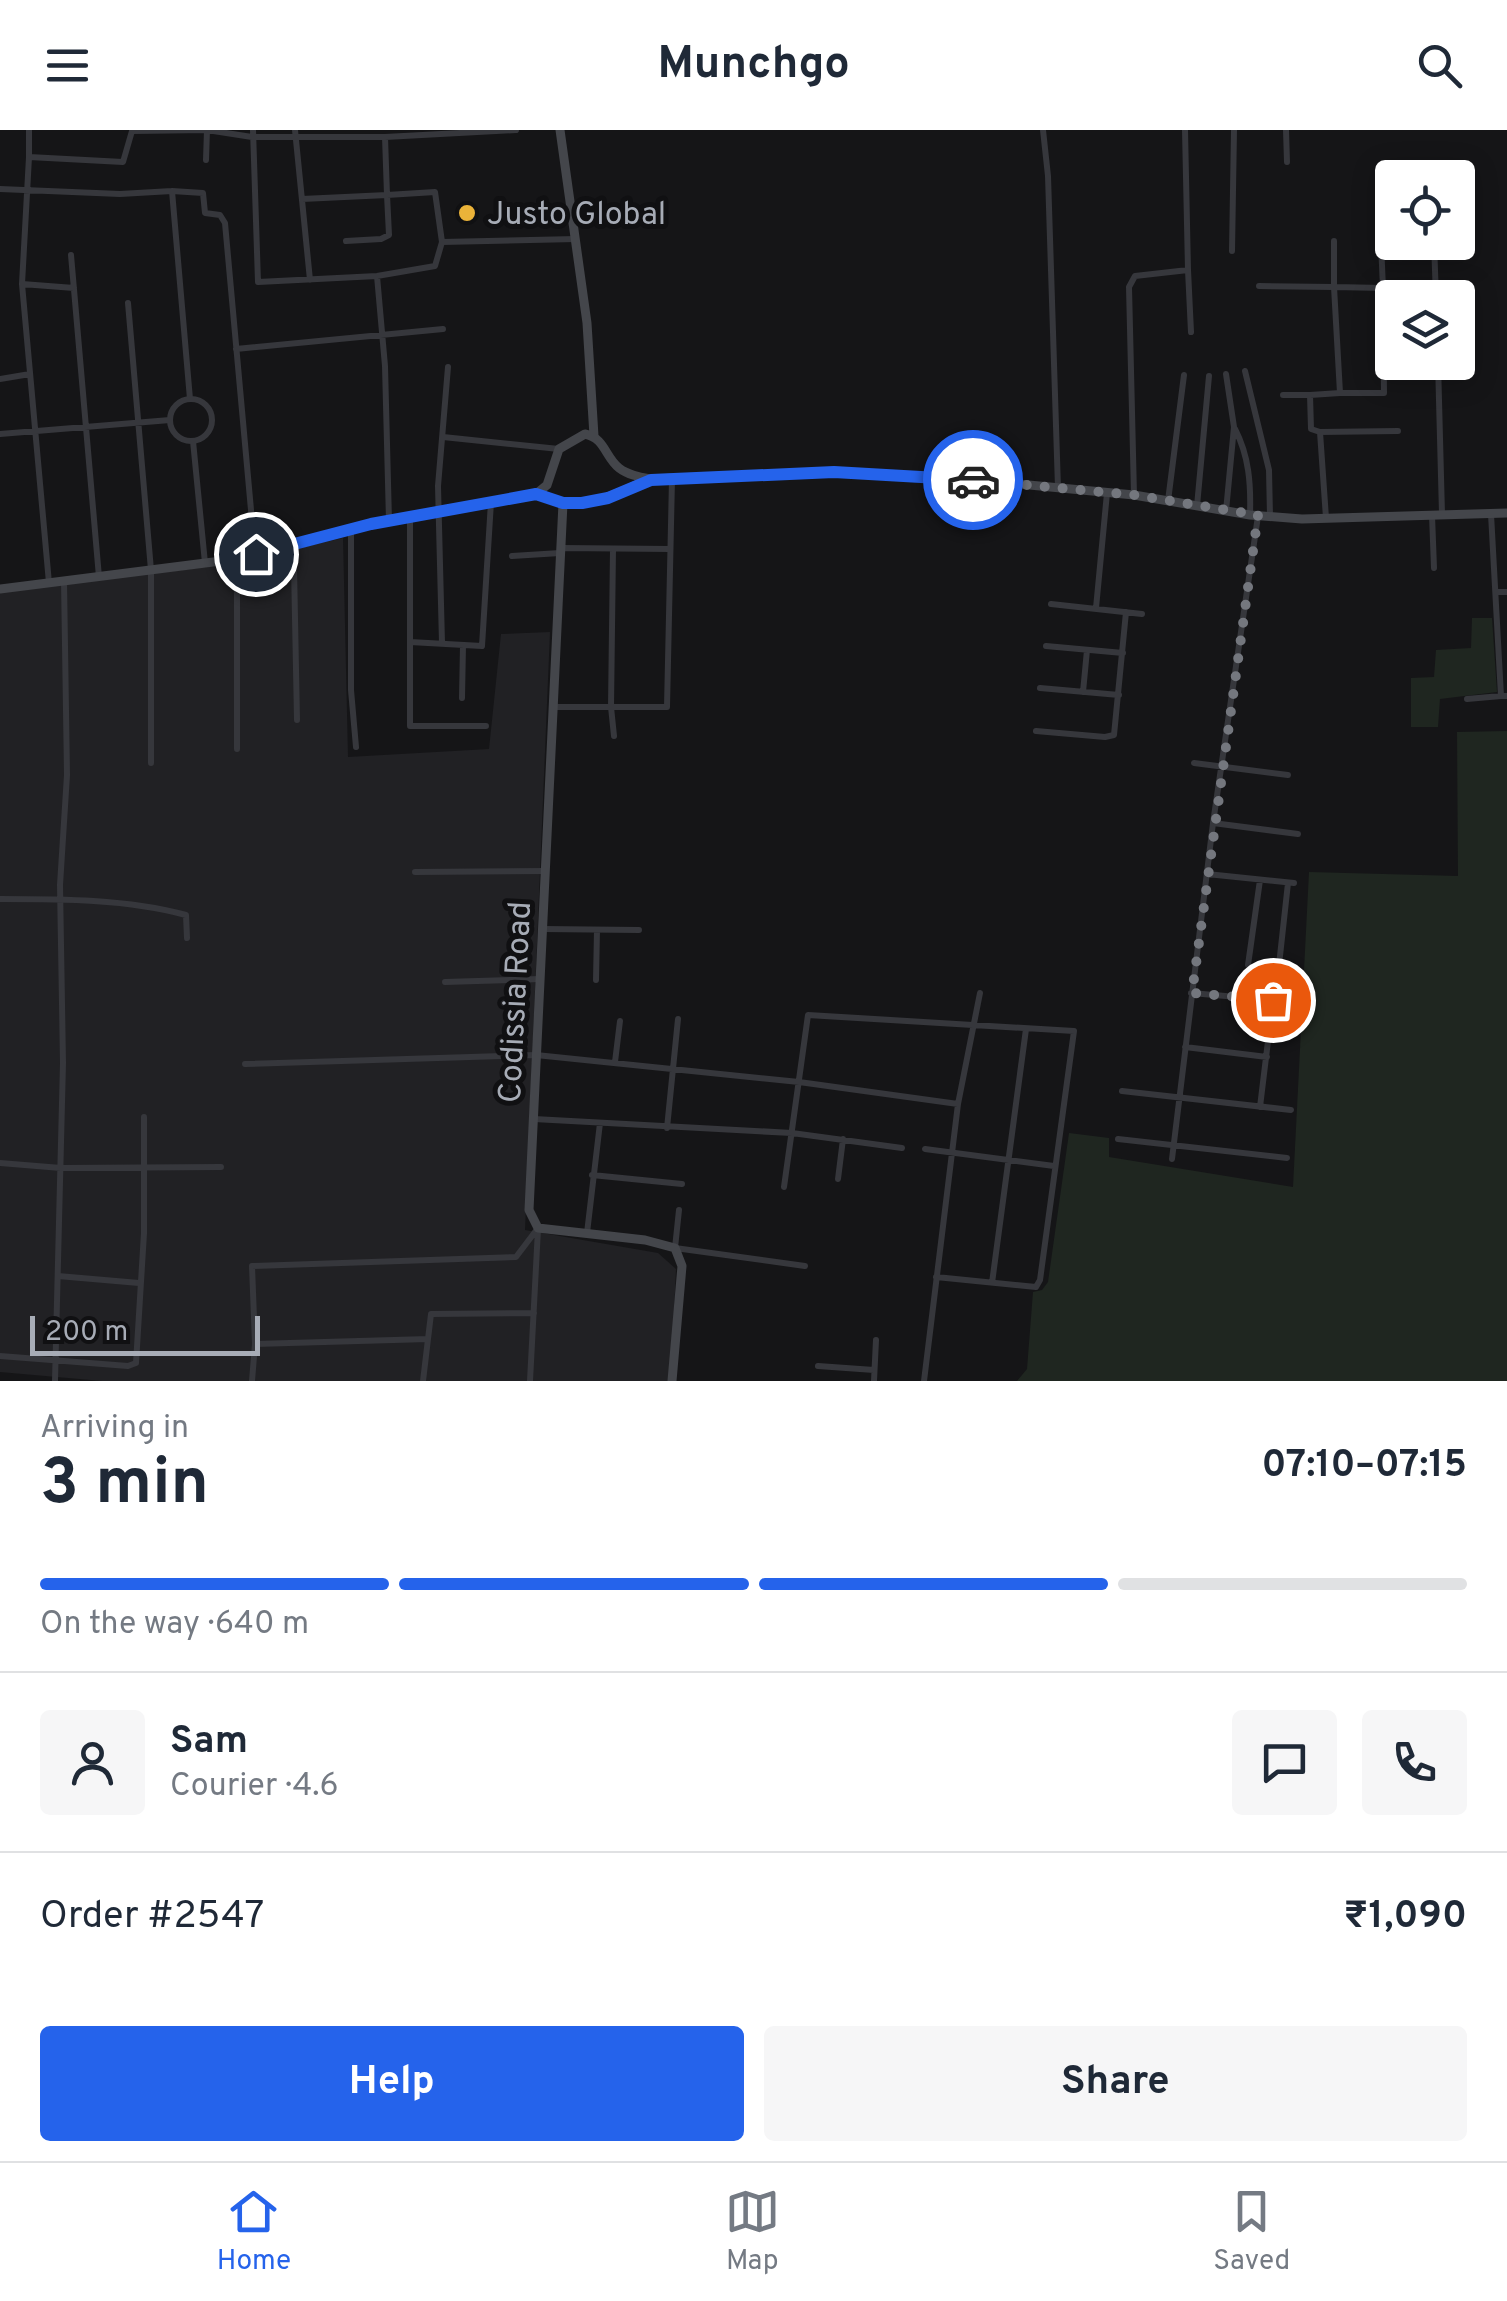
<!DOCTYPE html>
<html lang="en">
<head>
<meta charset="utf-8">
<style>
  :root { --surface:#fff; --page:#f6f6f7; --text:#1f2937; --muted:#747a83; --line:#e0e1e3; --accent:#2563eb }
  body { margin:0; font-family:Overpass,sans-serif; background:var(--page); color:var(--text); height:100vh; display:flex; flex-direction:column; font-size:38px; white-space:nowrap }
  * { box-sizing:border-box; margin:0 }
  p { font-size:32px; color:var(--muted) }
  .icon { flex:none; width:55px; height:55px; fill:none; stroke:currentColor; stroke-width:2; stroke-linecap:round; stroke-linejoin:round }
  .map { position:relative; height:1251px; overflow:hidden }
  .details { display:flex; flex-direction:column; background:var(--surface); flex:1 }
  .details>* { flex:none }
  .fabs { position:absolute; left:1375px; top:30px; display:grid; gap:20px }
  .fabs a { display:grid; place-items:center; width:100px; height:100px; border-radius:10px; background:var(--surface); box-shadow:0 5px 25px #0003; font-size:50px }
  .scale { position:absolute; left:30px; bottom:25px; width:230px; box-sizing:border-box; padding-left:10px; border:5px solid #a7acb6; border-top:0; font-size:28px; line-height:35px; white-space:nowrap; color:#a7acb6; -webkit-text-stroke:8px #101012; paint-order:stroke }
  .pin { position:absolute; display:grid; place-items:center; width:85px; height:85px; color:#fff; margin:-42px; border:5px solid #fff; border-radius:50%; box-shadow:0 2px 10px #0007 }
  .courier { position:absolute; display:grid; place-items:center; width:100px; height:100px; margin:-50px; border:8px solid #2563eb; border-radius:50%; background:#fff; color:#222; box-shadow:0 2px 12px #0007 }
  .headline em { font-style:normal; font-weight:700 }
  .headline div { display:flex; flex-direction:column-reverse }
  .headline { display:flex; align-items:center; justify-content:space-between; height:170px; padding:0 40px }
  h1 { font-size:65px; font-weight:700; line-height:75px }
  .bar { display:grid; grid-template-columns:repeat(4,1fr); gap:15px 10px; align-content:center; height:120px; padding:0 40px }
  .bar i { height:12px; border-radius:8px; background:var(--line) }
  .bar .active { background:var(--accent) }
  .bar p { grid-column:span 4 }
  .line { display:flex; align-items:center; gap:25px; padding:0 40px; border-top:2px solid var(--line) }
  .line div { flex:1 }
  .round { display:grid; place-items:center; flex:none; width:105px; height:105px; border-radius:10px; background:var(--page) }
  .button { display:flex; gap:20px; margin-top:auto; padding:20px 40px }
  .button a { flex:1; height:115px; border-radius:10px; background:var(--accent); color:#fff; font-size:40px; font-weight:700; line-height:115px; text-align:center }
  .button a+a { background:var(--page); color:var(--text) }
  header { display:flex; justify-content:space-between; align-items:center; height:130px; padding:0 40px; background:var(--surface); font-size:45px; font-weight:700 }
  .menu { display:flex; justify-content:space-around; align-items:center; height:140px; border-top:2px solid var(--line); background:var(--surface); font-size:28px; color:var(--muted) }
  .menu a { display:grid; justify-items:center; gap:5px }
  .menu .active { color:var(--accent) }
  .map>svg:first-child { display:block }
  .built { fill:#212124 }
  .green { fill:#1f2620 }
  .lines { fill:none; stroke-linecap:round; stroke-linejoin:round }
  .street { stroke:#36373c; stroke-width:6 }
  .secondary { stroke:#44464b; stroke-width:9 }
  .done { stroke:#74777e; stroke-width:10; stroke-dasharray:0 18 }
  .route { stroke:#2563eb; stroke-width:12 }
  .poi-dot { fill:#ebb339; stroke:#101012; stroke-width:4 }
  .labels { text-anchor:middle; stroke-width:10; stroke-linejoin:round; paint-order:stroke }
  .poi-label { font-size:32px; fill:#a7acb6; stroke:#101012; text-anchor:start }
  .street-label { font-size:32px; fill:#a7acb6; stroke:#101012 }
</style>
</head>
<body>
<header><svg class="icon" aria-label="menu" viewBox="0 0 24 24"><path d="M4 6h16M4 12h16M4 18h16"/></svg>Munchgo<svg class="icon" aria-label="search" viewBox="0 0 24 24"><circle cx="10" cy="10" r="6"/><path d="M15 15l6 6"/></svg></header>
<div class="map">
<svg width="1507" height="1251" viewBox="0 0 1507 1251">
  <rect width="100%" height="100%" fill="#151517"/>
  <!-- built -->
  <path class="built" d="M 343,408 L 348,627 L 489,619 L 501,504 L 550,502 L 525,1100 L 658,1123 L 676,1139 L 671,1251 L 102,1251 L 0,1242 L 0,461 L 226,435 Z"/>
  <!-- green -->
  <path class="green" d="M 1472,488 L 1492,488 L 1497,562 L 1440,569 L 1438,597 L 1411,597 L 1411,548 L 1434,547 L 1436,520 L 1471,518 Z
    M 1507,601 L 1507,1251 L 1017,1251 L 1027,1239 L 1033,1162 L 1042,1160 L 1048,1152 L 1069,1003 L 1109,1008 L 1109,1027 L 1293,1057 L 1309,742 L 1458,746 L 1457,602 Z"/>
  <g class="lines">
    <!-- street -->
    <path class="street" d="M 29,0 L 29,27
      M 253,0 L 258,152 L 377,146 L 435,136 L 442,112 L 576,109
      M 295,0 L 310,150
      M 1043,0 L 1048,46 L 1058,358
      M 1286,0 L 1287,32
      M 385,7 L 387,65 L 435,62 L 442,112
      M 206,30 L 207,0
      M 0,59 L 120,64 L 172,61
      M 302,69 L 387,65 L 389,105 L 381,109 L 346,111
      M 1434,112 L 1436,168
      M 1381,113 L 1383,158
      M 1232,121 L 1234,0
      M 71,125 L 99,447
      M 1188,140 L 1191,202
      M 377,146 L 385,236 L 389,391
      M 22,154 L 74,158
      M 1259,156 L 1334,157 L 1334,111
      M 128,173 L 151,440 L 151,633
      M 236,219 L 443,199
      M 1438,232 L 1442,384
      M 1245,241 L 1269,340 L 1270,386
      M 0,249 L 30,244
      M 1283,265 L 1310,265
      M 190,269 L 172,61 L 203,63 L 205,83 L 220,85 L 225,93 L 255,424
      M170 290a21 21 0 1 1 42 0a21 21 0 1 1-42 0Z
      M 1235,299 C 1249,326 1251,354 1250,385
      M 1320,302 L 1398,301
      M 0,304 L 170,290
      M 443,307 L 559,319
      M 193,311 L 205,433
      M 1134,365 L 1129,157 L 1135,146 L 1188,140 L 1185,0
      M 1168,371 L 1184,245
      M 1197,376 L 1209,246
      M 1226,381 L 1234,297 L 1226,244
      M 1491,384 L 1501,566 L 1507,566
      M 1432,385 L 1434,438
      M 410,387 L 410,596 L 486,596
      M 1326,388 L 1320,302 L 1311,299 L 1310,265 L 1340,263 L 1334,157 L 1383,158 L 1384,263 L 1340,263
      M 351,399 L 351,560 L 356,617
      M 289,415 L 294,437 L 297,590
      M 562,418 L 670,419
      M 613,419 L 611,577 L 614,606
      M 512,426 L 560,423
      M 49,453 L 22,154 L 29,27 L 123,32 L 132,1 L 207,0 L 252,7 L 385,7 L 516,0
      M 1496,462 L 1507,462
      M 1051,474 L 1142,484
      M 1096,478 L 1107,363
      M 410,512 L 482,516 L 491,372
      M 442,513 L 438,356 L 448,237
      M 1046,516 L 1123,523
      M 1040,558 L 1119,565
      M 1083,562 L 1087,520
      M 462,568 L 463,515
      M 1467,569 L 1501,566
      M 554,577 L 667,577 L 672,349
      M 1036,601 L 1105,607 L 1114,605 L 1126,482
      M 237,619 L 237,429
      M 1194,633 L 1288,645
      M 1213,693 L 1298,704
      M 415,742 L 545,741
      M 1207,744 L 1294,753
      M 0,769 C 61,769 127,769 186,785 L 187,808
      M 543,799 L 639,800
      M 1248,835 L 1260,750
      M 1279,835 L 1288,753
      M 596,850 L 597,800
      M 445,852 L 540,849
      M 1191,863 L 1273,870
      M 1185,917 L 1267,927
      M 615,932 L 620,891
      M 245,934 L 536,925 L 799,952 L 958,974 L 924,1251
      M 1122,961 L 1291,980
      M 958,974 L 980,863
      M 1260,977 L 1276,845
      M 534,989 L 792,1003 L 902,1018
      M 667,998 L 678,889
      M 1118,1009 L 1287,1028
      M 925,1019 L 1054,1036
      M 1172,1029 L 1213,693 L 1258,386
      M 0,1033 L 61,1038 L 221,1037
      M 592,1045 L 682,1054
      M 838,1049 L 843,1009
      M 784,1057 L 808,885 L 1074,901 L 1040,1150 L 1036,1157 L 936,1147
      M 679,1080 L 675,1118 L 805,1136
      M 587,1103 L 600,993
      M 58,1146 L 139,1153
      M 992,1153 L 1026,899
      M 255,1214 L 428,1209 L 431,1184 L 534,1183
      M 0,1226 L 128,1236 L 136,1233 L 144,1103 L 144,987
      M 818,1236 L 874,1240
      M 55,1251 L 63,933 L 60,755 L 67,645 L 64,451
      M 252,1251 L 255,1214 L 252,1136 L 516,1127 L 538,1098
      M 423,1251 L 428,1209
      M 530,1251 L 538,1099
      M 874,1251 L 876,1210"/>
    <!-- secondary -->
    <path class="secondary" d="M 560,0 L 587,193 L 594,306
      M 536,364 C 547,366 557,372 568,373 C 597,376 622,360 648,350
      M 563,373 L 529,1080 L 538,1098 L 645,1110 L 675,1118 L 682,1136 L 672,1251
      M 0,459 L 237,429 L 371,394 L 536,364 L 547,355 L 559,319 L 585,304 C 605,308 605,327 619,338 C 628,345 640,347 651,349 L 834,342 L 998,352 L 1134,365 L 1250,385 L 1302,389 L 1507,383"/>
  </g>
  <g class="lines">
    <!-- done -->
    <path class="done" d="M 973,350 L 1134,365 L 1258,385 L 1192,863 L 1273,870"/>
    <!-- route -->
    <path class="route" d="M 256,424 L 371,394 L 536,364 L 563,373 L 582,373 L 608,368 L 651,350 L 834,342 L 973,350"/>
  </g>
  <!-- markers -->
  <circle class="poi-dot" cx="467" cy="83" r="10"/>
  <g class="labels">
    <!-- poi labels -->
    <g class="poi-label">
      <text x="487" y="94">Justo Global</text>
    </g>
    <!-- street labels -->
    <g class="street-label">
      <text transform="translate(514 872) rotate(-87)" y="11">Codissia Road</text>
    </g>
  </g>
</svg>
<div class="fabs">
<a><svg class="icon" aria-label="locate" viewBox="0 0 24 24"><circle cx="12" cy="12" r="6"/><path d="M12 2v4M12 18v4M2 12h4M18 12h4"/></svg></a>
<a><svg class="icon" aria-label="layers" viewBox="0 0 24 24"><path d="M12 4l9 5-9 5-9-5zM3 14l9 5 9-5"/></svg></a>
</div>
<div class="scale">200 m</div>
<div class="pin" style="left:1273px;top:870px;background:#ea580c"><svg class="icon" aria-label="bag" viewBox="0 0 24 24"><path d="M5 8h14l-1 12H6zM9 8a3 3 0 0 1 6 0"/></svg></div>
<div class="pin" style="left:256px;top:424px;background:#1f2937"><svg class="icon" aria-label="home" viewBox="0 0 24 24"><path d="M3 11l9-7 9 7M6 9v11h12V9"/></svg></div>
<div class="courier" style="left:973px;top:350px"><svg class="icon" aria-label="car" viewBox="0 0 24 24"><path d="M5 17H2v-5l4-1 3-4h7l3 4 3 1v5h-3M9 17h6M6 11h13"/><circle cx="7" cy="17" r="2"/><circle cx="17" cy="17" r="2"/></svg></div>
</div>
<section class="details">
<div class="headline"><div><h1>3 min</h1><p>Arriving in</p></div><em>07:10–07:15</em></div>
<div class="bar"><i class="active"></i><i class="active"></i><i class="active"></i><i></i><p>On the way · 640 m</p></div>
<div class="line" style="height:180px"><a class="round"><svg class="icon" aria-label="person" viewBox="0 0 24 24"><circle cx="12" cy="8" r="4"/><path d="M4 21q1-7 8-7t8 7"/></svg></a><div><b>Sam</b><p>Courier · 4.6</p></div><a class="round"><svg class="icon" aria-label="chat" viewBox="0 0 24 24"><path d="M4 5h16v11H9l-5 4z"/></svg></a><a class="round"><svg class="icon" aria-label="phone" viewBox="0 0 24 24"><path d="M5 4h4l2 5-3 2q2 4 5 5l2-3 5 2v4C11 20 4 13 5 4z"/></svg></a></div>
<div class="line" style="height:130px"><div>Order #2547</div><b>₹1,090</b></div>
<div class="button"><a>Help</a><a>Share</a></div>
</section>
<nav class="menu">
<a class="active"><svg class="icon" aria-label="home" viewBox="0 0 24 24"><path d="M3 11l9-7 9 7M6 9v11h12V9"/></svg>Home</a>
<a><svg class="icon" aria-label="map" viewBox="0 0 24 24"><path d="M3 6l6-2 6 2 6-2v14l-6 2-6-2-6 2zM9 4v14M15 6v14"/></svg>Map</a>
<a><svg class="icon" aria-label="saved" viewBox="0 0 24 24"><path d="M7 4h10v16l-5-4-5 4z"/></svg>Saved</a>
</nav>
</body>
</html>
